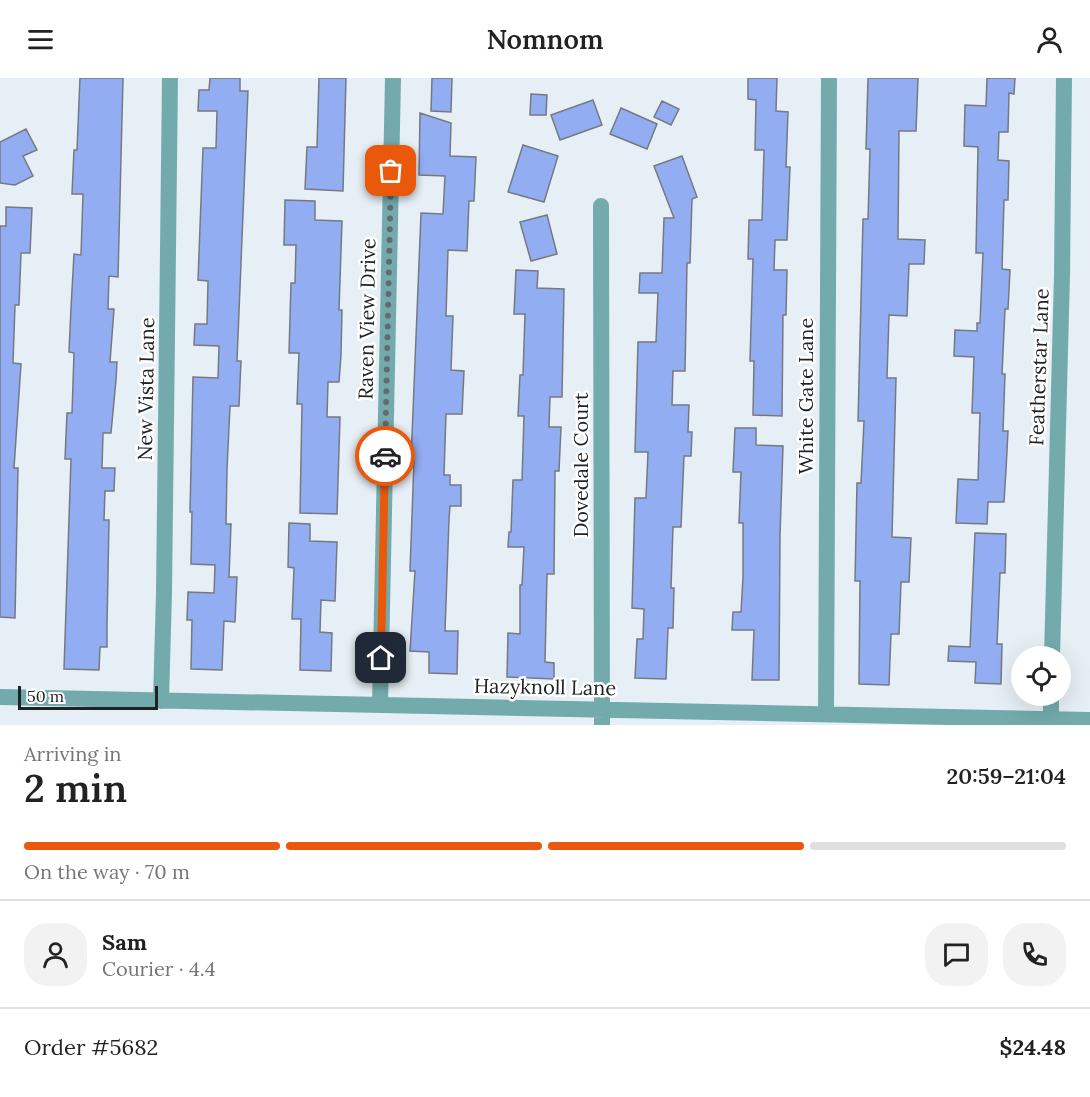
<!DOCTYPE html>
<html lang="en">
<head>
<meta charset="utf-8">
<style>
  :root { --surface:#fff; --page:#f2f2f2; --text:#222; --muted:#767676; --line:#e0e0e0; --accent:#ea580c }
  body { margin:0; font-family:Lora,serif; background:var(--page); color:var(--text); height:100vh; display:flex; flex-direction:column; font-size:22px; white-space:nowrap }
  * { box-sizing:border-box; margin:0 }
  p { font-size:20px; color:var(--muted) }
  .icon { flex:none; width:33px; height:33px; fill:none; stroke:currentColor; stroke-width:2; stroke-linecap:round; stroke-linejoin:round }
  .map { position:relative; height:647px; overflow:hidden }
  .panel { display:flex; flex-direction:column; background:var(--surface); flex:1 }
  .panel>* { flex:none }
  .tools { position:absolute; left:1011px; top:568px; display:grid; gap:12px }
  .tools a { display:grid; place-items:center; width:60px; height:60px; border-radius:50%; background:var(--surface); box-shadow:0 6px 24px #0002; font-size:30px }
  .scale { position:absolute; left:18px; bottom:15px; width:140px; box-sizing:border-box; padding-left:6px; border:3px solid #202325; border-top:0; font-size:16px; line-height:21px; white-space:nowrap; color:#202325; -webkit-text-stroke:4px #fff; paint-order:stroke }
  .pin { position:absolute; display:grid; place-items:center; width:51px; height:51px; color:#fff; margin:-26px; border-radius:12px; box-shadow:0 3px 9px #0006 }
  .courier { position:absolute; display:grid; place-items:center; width:60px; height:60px; margin:-30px; border:4px solid #ea580c; border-radius:50%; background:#fff; color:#222; box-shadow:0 2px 8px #0007 }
  .overview em { font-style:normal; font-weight:600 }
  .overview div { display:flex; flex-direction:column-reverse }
  .overview { display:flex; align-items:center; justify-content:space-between; height:102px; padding:0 24px }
  h1 { font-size:39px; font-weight:600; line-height:45px }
  .bar { display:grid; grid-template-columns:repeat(4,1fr); gap:9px 6px; align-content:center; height:72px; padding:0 24px }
  .bar i { height:8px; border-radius:4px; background:var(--line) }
  .bar .active { background:var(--accent) }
  .bar p { grid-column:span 4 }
  .line { display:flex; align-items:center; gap:15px; padding:0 24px; border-top:2px solid var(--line) }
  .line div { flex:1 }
  .round { display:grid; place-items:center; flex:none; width:63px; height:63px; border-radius:24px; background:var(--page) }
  header { display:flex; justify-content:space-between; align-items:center; height:78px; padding:0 24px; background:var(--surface); font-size:27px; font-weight:600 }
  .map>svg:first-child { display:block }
  .building { fill:#93adf2; stroke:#767981; stroke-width:1.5 }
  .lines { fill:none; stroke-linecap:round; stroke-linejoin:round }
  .street { stroke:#73abad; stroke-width:16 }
  .done { stroke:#656a6e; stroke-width:6; stroke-dasharray:0 10.8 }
  .route { stroke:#ea580c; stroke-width:8 }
  .labels { text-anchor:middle; stroke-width:5; stroke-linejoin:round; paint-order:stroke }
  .street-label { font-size:20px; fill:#202325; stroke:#fff }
</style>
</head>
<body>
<header><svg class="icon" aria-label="menu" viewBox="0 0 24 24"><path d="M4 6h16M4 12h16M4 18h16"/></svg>Nomnom<svg class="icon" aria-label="person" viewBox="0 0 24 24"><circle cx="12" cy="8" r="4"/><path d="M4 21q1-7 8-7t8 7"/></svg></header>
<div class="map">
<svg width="1090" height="647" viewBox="0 0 1090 647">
  <rect width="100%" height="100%" fill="#e6eff5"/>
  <!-- building -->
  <path class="building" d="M 80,0 L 123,0 L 118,199 L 109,198 L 108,231 L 114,231 L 110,284 L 117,284 L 116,302 L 111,355 L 103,355 L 102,390 L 115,390 L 114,413 L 105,413 L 104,442 L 109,442 L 107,548 L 107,569 L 100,569 L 99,592 L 64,591 L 71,381 L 65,381 L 67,335 L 72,335 L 74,275 L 69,274 L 71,230 L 74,176 L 81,177 L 83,116 L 72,116 L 74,72 L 77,72 Z
    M 210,0 L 240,0 L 240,13 L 248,13 L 237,283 L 241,283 L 239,328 L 230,328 L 227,391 L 226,446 L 231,446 L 229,499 L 237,499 L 235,544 L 224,543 L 222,592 L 191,591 L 192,542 L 187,542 L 188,514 L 214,515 L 215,487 L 191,486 L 192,434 L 190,434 L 193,299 L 218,300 L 219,268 L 194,267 L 195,246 L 207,246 L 208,203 L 198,202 L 203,70 L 216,70 L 217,33 L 198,33 L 199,12 L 209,12 Z
    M 319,0 L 346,0 L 343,113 L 305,111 L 307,69 L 317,69 Z
    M 432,0 L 452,0 L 451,34 L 431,33 Z
    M 748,0 L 777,0 L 776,33 L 788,34 L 786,89 L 790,89 L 787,162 L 775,162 L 774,192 L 787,192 L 786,237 L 783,237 L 782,338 L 753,337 L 754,283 L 750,283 L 753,181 L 748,181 L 749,142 L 762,142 L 764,72 L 755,72 L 756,22 L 748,21 Z
    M 868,0 L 918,0 L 916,53 L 899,53 L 898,161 L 925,162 L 924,186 L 909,186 L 907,238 L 889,237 L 887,300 L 896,300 L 892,459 L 911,460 L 909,504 L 901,504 L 899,556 L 891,556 L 889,607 L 859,606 L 860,503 L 855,503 L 857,405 L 861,405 L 864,343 L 858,343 L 863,141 L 868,141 L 870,71 L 866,71 Z
    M 987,0 L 1015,0 L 1014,16 L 1009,15 L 1008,54 L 999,54 L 998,82 L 1009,83 L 1008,122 L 1004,122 L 1002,191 L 1010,192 L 1008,231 L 1005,231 L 1002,296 L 1005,296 L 1003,353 L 1008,353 L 1006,392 L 1004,424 L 988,424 L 987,446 L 956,445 L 958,401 L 978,402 L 980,335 L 972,335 L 974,279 L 954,278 L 955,252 L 977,253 L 977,245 L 980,245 L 983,175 L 976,175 L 978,69 L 964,68 L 965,27 L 986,28 Z
    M 531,16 L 547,17 L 546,37 L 530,37 Z
    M 593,22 L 602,47 L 560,62 L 551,37 Z
    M 662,23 L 679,31 L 671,47 L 654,39 Z
    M 621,30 L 657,46 L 647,71 L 610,56 Z
    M 420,35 L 451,45 L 450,78 L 476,79 L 474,123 L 469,123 L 467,173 L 448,172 L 446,238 L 453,238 L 451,292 L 464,293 L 462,336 L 446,336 L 444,397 L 450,397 L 450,407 L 461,407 L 461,428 L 450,428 L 449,441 L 445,553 L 458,553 L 457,596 L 429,595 L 429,574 L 410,573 L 415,493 L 410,493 L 414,383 L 411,383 L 421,135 L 443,136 L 445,98 L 419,97 Z
    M 26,51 L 37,72 L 23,78 L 33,98 L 15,107 L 0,105 L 0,64 Z
    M 523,67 L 558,78 L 544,124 L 508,114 Z
    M 682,78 L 697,119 L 692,121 L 690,185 L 687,185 L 685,293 L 673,293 L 672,327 L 689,327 L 688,354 L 692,354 L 691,378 L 684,378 L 681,449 L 673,449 L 671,510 L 674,510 L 673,550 L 668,550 L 666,601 L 635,600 L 637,561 L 643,561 L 644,531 L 632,530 L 635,420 L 646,420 L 648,374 L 635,374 L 638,264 L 656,264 L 658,215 L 639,215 L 640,195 L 662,195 L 664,140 L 674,140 L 654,88 Z
    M 285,122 L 315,123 L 315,142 L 342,143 L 339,232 L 342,232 L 341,277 L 339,304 L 328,304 L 327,339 L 340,339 L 337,436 L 300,435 L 302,326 L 297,326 L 299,275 L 289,275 L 291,205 L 295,205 L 296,167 L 284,167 Z
    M 6,129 L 32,130 L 30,175 L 21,175 L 19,227 L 15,227 L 13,285 L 21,286 L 14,390 L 18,390 L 15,540 L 0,539 L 0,148 L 6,148 Z
    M 547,137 L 557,176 L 531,183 L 520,144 Z
    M 516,192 L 538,193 L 537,210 L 564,211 L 562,319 L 550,319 L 549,349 L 561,349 L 559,393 L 555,393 L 554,496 L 547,496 L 545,584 L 554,585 L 554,601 L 507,599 L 508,555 L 520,556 L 520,507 L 522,507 L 524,469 L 508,469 L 509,454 L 511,454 L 513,402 L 522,402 L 524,338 L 518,338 L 520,297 L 523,297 L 525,236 L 514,236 Z
    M 735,350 L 756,350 L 756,367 L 783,368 L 780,457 L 779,602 L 752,602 L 754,552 L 732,552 L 733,534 L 741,534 L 743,499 L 743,445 L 739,445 L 741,394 L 733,394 Z
    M 289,445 L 310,446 L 310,463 L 337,464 L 335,523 L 321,522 L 320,554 L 332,555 L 331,593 L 300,592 L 301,541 L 292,541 L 294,490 L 288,489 Z
    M 975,455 L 1006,456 L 1005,495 L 1000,495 L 997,566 L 1002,566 L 1001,606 L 975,605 L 976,584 L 948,583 L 949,568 L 970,569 Z"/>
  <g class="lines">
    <!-- street -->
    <path class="street" d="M 601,128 L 602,647
      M 1052,579 L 1062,197 L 1064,0
      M 0,619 L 1090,642
      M 161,623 L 164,515 L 170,0
      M 380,627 L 393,0
      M 826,636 L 829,0
      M 1051,641 L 1051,618"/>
  </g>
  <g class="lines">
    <!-- done -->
    <path class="done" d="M 385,378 L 391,93"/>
    <!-- route -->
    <path class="route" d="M 381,580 L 385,378"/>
  </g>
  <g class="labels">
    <!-- street labels -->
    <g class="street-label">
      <text transform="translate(367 241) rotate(-89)" y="7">Raven View Drive</text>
      <text transform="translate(1039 289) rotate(-88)" y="7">Featherstar Lane</text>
      <text transform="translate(146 311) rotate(-89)" y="7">New Vista Lane</text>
      <text transform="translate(806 318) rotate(-90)" y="7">White Gate Lane</text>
      <text transform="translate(581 387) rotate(-90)" y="7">Dovedale Court</text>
      <text transform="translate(545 609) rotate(1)" y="7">Hazyknoll Lane</text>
    </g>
  </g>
</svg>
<div class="tools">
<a><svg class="icon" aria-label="locate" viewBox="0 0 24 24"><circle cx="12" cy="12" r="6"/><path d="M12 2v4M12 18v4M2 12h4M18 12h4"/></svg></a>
</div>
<div class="scale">50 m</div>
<div class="pin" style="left:391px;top:93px;background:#ea580c"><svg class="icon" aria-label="bag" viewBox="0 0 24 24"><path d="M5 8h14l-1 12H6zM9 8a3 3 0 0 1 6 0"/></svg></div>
<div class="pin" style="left:381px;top:580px;background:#1f2937"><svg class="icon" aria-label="home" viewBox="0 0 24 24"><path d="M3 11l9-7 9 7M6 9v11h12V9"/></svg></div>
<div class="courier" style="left:385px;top:378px"><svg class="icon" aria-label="car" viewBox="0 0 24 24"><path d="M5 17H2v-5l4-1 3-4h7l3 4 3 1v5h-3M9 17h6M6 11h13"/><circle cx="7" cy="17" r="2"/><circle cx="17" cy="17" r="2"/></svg></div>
</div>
<section class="panel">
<div class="overview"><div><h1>2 min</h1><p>Arriving in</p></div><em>20:59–21:04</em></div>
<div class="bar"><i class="active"></i><i class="active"></i><i class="active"></i><i></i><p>On the way · 70 m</p></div>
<div class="line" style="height:108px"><a class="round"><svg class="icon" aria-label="person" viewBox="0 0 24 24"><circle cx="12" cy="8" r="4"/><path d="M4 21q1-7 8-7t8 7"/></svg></a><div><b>Sam</b><p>Courier · 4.4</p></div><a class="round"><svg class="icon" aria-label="chat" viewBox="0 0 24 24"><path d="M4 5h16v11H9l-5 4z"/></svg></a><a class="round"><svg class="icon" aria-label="phone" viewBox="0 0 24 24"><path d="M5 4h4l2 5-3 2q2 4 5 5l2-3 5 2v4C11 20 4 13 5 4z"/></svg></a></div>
<div class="line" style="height:78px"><div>Order #5682</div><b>$24.48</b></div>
</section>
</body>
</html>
